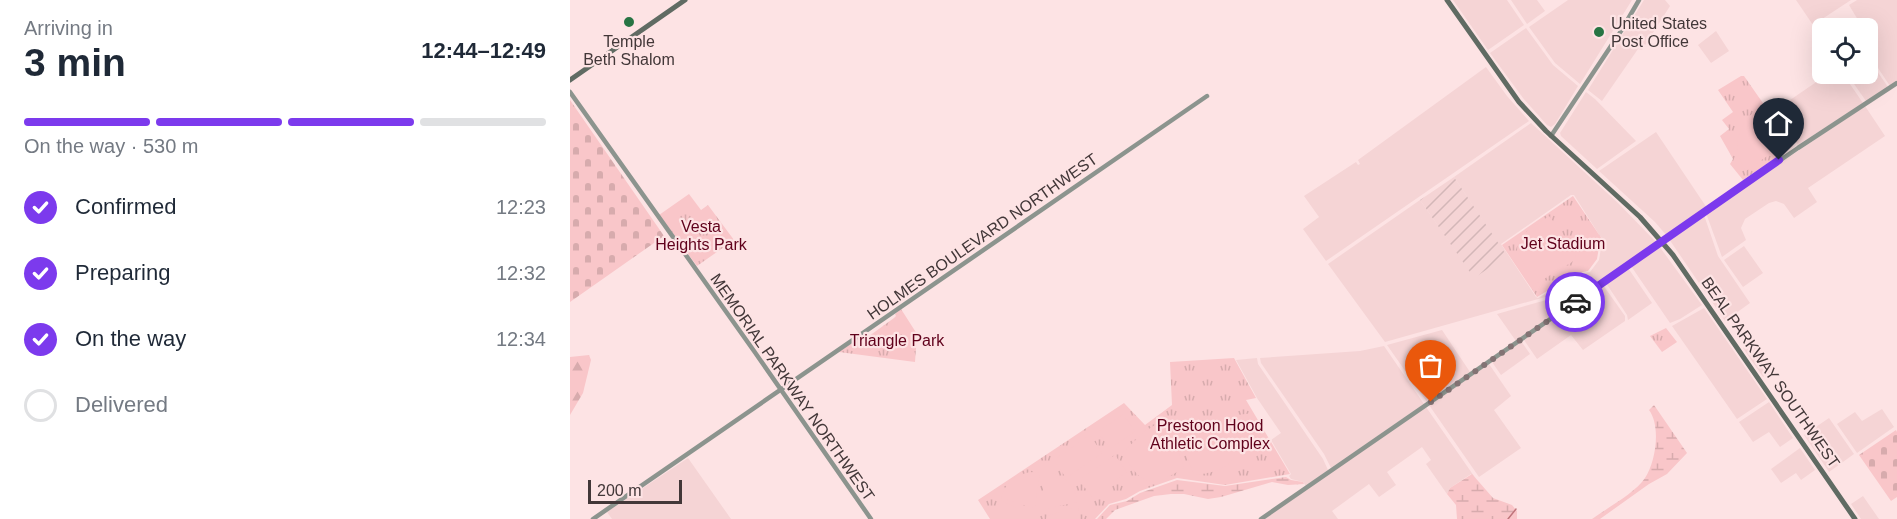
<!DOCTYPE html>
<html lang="en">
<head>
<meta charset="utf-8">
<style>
  :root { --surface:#fff; --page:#f6f6f7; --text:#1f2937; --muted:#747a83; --line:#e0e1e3; --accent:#7c3aed }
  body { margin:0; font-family:Arial,sans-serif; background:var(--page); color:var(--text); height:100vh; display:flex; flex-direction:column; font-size:22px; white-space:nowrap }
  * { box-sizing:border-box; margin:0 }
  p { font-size:20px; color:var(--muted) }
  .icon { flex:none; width:33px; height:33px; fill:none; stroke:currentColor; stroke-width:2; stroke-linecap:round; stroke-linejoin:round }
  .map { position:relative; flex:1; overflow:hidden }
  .panel { display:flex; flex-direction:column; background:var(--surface); width:570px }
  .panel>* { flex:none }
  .tools { position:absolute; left:1242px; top:18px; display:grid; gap:12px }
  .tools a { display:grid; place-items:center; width:66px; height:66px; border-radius:9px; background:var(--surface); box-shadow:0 6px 24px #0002; font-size:30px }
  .scale { position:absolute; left:18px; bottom:15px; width:94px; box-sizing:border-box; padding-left:6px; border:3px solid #423738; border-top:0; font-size:16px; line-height:21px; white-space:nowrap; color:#423738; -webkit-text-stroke:4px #fde3e4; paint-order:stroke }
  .pin { position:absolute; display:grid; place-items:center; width:51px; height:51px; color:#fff; margin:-62px -26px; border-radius:50% 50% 50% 0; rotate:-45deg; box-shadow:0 0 6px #0007 }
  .pin .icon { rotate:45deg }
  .courier { position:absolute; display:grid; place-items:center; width:60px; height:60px; margin:-30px; border:4px solid #7c3aed; border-radius:50%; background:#fff; color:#222; box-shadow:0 2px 8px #0007 }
  .head em { font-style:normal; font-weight:700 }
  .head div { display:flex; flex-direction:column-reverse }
  .head { display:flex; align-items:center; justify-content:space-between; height:102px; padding:0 24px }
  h1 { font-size:39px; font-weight:700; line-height:45px }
  .bar { display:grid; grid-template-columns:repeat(4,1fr); gap:9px 6px; align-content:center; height:72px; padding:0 24px }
  .bar i { height:8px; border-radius:4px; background:var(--line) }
  .bar .selected { background:var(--accent) }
  .bar p { grid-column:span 4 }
  ol { padding:0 24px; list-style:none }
  li { display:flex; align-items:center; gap:18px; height:66px }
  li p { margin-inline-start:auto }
  li .icon { padding:6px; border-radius:50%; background:var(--accent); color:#fff; stroke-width:4 }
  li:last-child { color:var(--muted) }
  li i { width:33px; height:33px; border:3px solid var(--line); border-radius:50% }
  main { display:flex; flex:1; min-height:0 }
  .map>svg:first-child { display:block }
  .built { fill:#f5d4d5; fill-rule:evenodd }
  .industrial { fill:url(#industrial-furrows) }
  .grass { fill:url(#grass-tufts) }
  .forest { fill:url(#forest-firs) }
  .wetland { fill:url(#wetland-marsh) }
  .cemetery { fill:url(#cemetery-stones) }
  .pitch { fill:#f9c6c9 }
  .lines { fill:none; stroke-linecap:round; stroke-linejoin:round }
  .stream { stroke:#bf757b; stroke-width:1.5 }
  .tertiary { stroke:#8c948e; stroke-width:4.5 }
  .secondary { stroke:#606b63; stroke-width:5 }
  .done { stroke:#837374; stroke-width:6; stroke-dasharray:0 10.8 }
  .route { stroke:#7c3aed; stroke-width:8 }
  .poi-dot { fill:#277443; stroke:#fde3e4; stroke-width:2 }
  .labels { text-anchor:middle; stroke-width:4.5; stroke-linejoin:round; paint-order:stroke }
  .poi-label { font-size:16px; fill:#423738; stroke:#fde3e4; text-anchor:start }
  .park-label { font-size:16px; fill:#60011b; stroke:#fde3e4 }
  .street-label { font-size:16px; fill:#423738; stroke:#fde3e4 }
</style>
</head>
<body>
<main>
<section class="panel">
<div class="head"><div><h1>3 min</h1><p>Arriving in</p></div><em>12:44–12:49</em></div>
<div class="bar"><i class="selected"></i><i class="selected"></i><i class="selected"></i><i></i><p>On the way · 530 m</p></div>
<ol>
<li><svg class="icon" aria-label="check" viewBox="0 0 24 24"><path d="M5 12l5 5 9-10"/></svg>Confirmed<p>12:23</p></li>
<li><svg class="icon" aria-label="check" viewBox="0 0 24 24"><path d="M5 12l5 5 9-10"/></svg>Preparing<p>12:32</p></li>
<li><svg class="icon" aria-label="check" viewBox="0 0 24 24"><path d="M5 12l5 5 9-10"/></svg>On the way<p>12:34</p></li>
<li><i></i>Delivered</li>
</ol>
</section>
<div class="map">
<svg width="1327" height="519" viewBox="0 0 1327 519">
  <defs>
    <pattern id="industrial-furrows" width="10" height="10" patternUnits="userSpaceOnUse" patternTransform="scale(1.5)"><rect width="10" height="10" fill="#f5d4d5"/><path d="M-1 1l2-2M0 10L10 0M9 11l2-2" fill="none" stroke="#d3b7b8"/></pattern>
    <pattern id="grass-tufts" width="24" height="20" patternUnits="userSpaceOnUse" patternTransform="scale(1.5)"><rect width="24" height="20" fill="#f9c6c9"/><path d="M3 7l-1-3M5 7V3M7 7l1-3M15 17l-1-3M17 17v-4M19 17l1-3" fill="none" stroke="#d7abad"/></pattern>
    <pattern id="forest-firs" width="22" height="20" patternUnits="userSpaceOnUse" patternTransform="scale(1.5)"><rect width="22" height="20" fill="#f9c6c9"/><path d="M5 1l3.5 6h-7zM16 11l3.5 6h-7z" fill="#d7abad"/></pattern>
    <pattern id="wetland-marsh" width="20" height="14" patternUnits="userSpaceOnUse" patternTransform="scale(1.5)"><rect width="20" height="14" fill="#f9c6c9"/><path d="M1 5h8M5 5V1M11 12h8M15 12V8" fill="none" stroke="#d7abad"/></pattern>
    <pattern id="cemetery-stones" width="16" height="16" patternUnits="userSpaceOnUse" patternTransform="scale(1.5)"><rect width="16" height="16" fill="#f9c6c9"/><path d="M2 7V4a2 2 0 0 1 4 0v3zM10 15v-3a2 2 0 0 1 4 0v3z" fill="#d7abad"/></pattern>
  </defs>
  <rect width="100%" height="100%" fill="#fde3e4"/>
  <!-- built -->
  <path class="built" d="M 883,0 L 937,0 L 954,25 L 918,50 Z
    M 941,0 L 967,0 L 975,11 L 957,24 Z
    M 998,0 L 1062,0 L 1010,84 L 985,63 L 959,27 Z
    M 1074,0 L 1095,0 L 1100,6 L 1072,50 L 1068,49 L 1032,101 L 1018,90 Z
    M 1226,0 L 1281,0 L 1243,25 Z
    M 1287,0 L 1327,0 L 1327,81 L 1320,86 L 1298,53 L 1298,28 L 1281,28 L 1279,25 L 1288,20 L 1279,5 Z
    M 956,28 L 983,65 L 1008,86 L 985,124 L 981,127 L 977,125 L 953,98 L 920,53 Z
    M 1146,31 L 1159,51 L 1141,63 L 1128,45 Z
    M 1298,58 L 1318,87 L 1296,101 L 1277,74 L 1298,74 Z
    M 916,67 L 937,96 L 959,121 L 756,261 L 733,229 L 749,217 L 734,196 L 786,162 L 788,165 L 790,164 L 788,160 Z
    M 1258,74 L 1273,74 L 1293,103 L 1228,145 L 1204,111 Z
    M 1016,92 L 1025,99 L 1066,141 L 1027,169 L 991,136 L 990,133 Z
    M 1295,106 L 1315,136 L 1238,188 L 1247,202 L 1224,218 L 1214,204 L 1206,201 L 1199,203 L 1175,219 L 1171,228 L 1176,240 L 1152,257 L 1136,213 Z
    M 961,123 L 1048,203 L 1087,243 L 1010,296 L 1005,291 L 1000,290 L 815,342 L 758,264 L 850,200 L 904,277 L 936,256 L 884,177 ZM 1001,195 L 1004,195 L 1035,244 L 1031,248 L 1029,260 L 1020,272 L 1009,274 L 968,298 L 966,297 L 931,244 Z
    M 1086,132 L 1137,208 L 1097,236 L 1085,222 L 1029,171 Z
    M 1134,215 L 1148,256 L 1180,303 L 1155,321 L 1099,239 Z
    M 1089,246 L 1132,305 L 1110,319 L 1100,323 L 1061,266 Z
    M 1174,246 L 1193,273 L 1173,287 L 1154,260 Z
    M 1058,268 L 1082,303 L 1058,320 L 1057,315 L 1036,283 Z
    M 1033,285 L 1055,316 L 1055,321 L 1013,350 L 1001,335 L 967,359 L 954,340 Z
    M 1001,293 L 1004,294 L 1008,298 L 946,341 L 927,314 Z
    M 1134,308 L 1197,399 L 1167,419 L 1102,326 Z
    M 872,330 L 900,372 L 857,402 L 817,345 Z
    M 951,341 L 960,354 L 931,375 L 922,362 Z
    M 1184,341 L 1206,368 L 1193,377 L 1173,348 Z
    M 814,346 L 854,404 L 761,468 L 754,454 L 691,363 L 690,358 L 790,351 Z
    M 687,358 L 688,364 L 753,459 L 758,470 L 736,486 L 733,482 L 721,479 L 719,476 L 721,474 L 701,440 L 711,433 L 687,398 L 666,360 Z
    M 919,364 L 941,396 L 924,410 L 951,448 L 909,477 L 859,405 Z
    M 1199,402 L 1223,438 L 1210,447 L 1199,432 L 1183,442 L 1169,422 Z
    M 856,407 L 906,479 L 901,474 L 880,488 L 877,494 L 856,464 L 861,460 L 852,447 L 817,472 L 826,485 L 809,497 L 799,484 L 762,511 L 768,519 L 694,519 Z
    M 1312,409 L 1324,427 L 1287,453 L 1267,424 L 1285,412 L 1292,421 Z
    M 1259,418 L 1284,454 L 1259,472 L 1234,435 Z
    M 1230,448 L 1245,470 L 1231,480 L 1226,473 L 1211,483 L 1201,469 Z
    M 118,458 L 161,519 L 42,519 L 37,512 Z
    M 1293,496 L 1309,519 L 1291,519 L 1281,504 Z"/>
  <!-- industrial -->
  <path class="industrial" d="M 884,177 L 937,256 L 904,278 L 850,200 Z"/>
  <!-- grass -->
  <path class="grass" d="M 1171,76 L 1174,76 L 1223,146 L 1173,180 L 1160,164 L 1163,159 L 1150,136 L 1159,129 L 1152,120 L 1163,112 L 1148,90 Z
    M 119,194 L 131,210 L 138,205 L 164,240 L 127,266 L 89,215 Z
    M 1003,196 L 1034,242 L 1029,247 L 1027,259 L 1018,271 L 1008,273 L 967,297 L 932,245 Z
    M 331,309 L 347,334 L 345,362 L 269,352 L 292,336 L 295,339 L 324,318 L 326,316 L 325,314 Z
    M 1096,328 L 1107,342 L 1092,352 L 1080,336 Z
    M 664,358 L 686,398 L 676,400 L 720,474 L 655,485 L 607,478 L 570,491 L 556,499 L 539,504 L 525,519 L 420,519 L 408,500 L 554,403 L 575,425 L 602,405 L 600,362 Z"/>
  <!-- forest -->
  <path class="forest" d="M 19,355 L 21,360 L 13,393 L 0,415 L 0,357 Z"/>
  <!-- wetland -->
  <path class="wetland" d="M 1084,405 L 1117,453 L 1097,474 L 1079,484 L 1030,519 L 1022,519 C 1037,508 1065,493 1075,478 C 1086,461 1091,426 1079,410 Z
    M 902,474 L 923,498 L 942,505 L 947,511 L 947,519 L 887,519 L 886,505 L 877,494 L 880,488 Z
    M 716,477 L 721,480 L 733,482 L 734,484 L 718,485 L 702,482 L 651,497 L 638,499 L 614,494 L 601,494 L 584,496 L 545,510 L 536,519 L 527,519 L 540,505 L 557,501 L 570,493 L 607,480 L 655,486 Z"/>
  <!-- cemetery -->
  <path class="cemetery" d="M 0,100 L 94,236 L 0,302 Z
    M 1326,430 L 1327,432 L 1327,497 L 1321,501 L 1289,455 Z"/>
  <!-- pitch -->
  <path class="pitch" d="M 1188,109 L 1211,144 L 1210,147 L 1176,171 C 1161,150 1167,123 1188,109 Z
    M 979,216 L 1006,252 L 1005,257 L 1002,262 L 964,285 L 947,251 L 948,237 Z
    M 683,413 L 686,438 L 670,440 L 667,415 Z
    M 553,414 L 565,431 L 540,449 L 528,432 Z
    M 633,422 L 662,424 C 663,432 667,442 666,449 C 663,470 641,473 624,475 L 613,446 L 612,433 L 619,423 Z
    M 585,425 L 598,428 L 604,439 L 614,468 C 580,488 573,487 552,453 L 574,432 Z
    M 520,435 L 532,453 L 496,478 L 484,460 Z
    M 545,455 L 557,472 L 522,497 L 509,480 Z
    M 460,472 L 470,473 L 465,506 L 463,508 L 431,498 C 435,483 445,475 460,472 Z
    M 482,473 C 497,478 505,487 508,502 L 475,509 L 473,507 L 473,473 Z
    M 430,500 L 460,515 L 460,519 L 425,519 L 426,509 Z
    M 508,506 L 510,519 L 476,519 L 477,516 Z"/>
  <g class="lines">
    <!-- stream -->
    <path class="stream" d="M 938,519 L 946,509"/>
    <!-- tertiary -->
    <path class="tertiary" d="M 0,92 L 184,351 L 301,519
      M 981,136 L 1051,31 L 1069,0
      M 23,519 L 637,96
      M 691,519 L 1228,148 L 1327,83"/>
    <!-- secondary -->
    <path class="secondary" d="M 877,0 L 949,102 L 976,131 L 1070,217 L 1103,255 L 1285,519
      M 0,80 L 115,0"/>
  </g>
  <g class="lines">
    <!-- done -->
    <path class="done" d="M 861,402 L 1005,302"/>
    <!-- route -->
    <path class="route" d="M 1005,302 L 1209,160"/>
  </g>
  <!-- markers -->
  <g class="poi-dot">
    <circle cx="59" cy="22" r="6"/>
    <circle cx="1029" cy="32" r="6"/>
  </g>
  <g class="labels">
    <!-- poi labels -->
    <g class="poi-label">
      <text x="1041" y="29">United States<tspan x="1041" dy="18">Post Office</tspan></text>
      <text x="59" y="47" text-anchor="middle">Temple<tspan x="59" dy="18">Beth Shalom</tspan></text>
    </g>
    <!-- park labels -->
    <g class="park-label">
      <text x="131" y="232">Vesta<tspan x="131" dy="18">Heights Park</tspan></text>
      <text x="993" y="249">Jet Stadium</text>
      <text x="327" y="346">Triangle Park</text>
      <text x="640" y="431">Prestoon Hood<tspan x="640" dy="18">Athletic Complex</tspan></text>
    </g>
    <!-- street labels -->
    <g class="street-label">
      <text transform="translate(412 236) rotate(-35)" y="6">HOLMES BOULEVARD NORTHWEST</text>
      <text transform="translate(1201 372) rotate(55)" y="6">BEAL PARKWAY SOUTHWEST</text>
      <text transform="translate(223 387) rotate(55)" y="6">MEMORIAL PARKWAY NORTHWEST</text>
    </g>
  </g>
</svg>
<div class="tools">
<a><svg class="icon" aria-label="locate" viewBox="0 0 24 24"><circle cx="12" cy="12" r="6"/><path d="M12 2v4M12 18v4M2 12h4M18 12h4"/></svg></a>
</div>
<div class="scale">200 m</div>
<div class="pin" style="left:861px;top:402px;background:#ea580c"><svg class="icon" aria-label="bag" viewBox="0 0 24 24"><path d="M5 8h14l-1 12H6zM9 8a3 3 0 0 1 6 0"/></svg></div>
<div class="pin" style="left:1209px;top:160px;background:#1f2937"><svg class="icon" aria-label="home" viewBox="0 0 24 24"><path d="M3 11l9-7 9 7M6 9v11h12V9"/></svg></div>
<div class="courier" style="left:1005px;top:302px"><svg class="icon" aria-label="car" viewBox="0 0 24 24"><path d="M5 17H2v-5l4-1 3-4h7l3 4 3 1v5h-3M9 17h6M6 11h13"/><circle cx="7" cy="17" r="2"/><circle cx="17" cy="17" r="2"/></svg></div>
</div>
</main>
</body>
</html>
